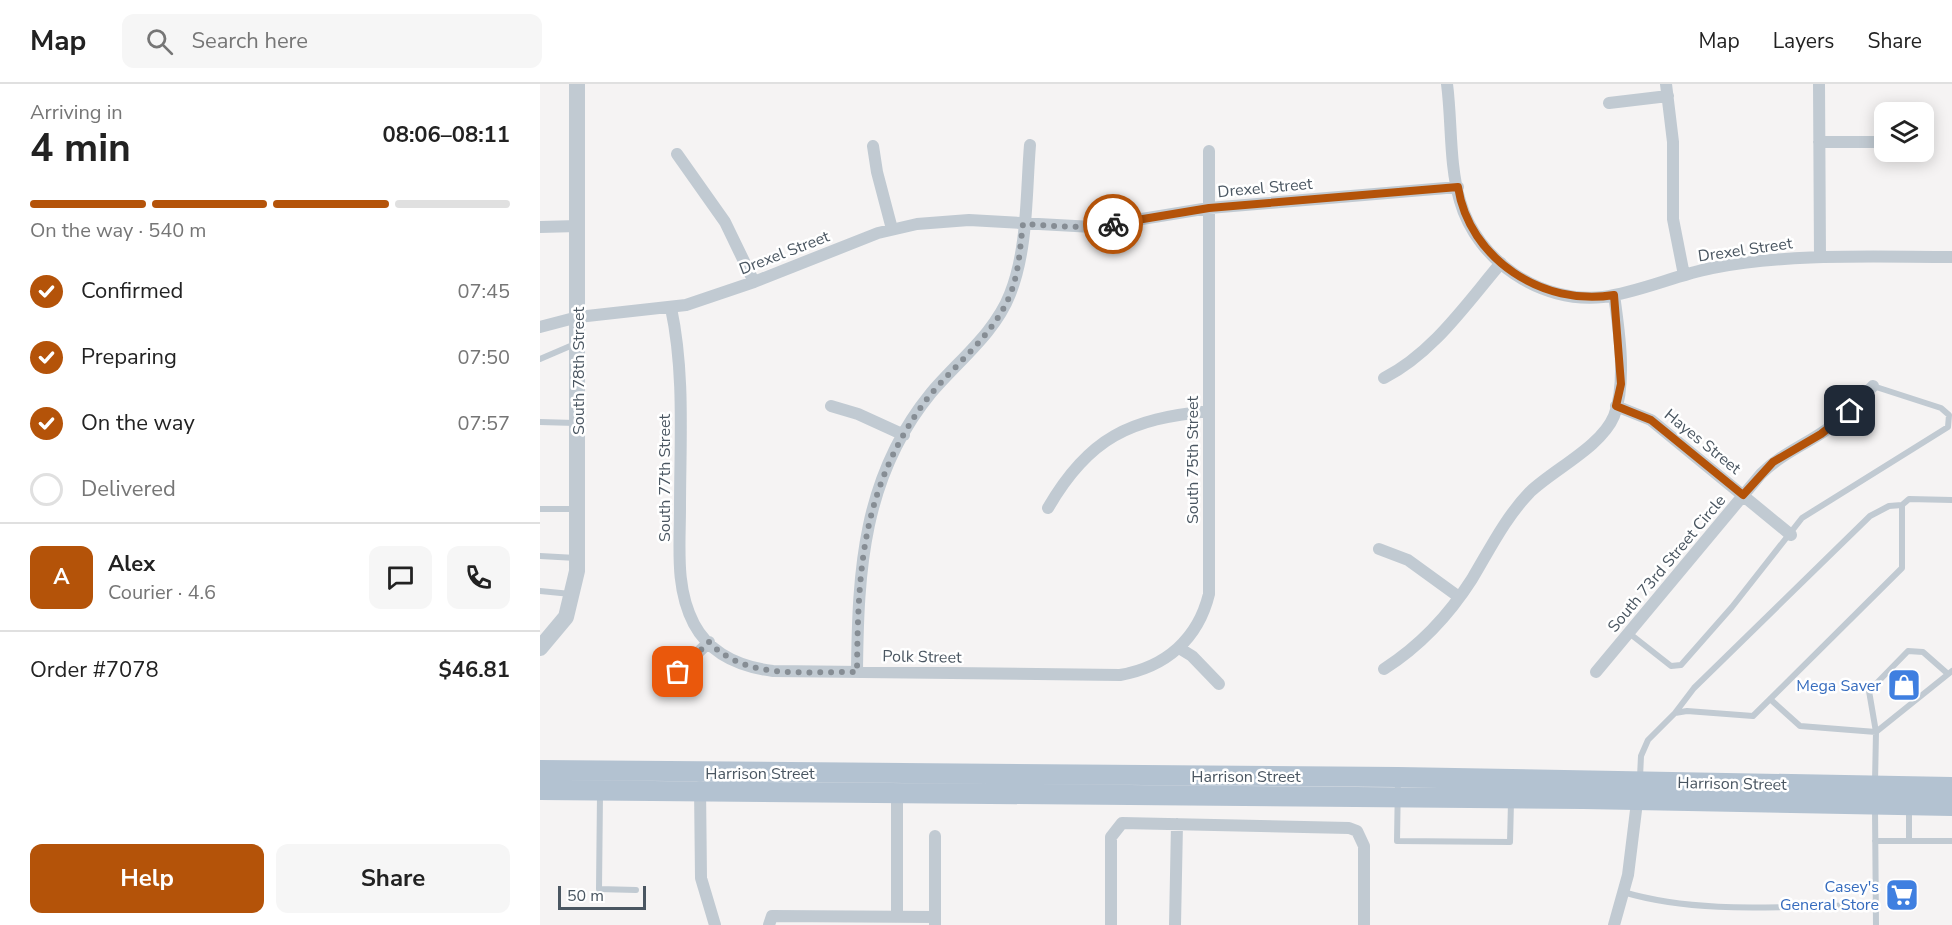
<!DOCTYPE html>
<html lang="en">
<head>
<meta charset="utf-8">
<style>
  :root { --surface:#fff; --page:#f6f6f6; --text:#222; --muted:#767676; --line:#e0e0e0; --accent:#b45309 }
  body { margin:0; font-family:"Nunito Sans",sans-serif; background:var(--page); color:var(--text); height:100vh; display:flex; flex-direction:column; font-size:22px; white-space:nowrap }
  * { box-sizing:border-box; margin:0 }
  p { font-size:20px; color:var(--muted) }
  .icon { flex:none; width:33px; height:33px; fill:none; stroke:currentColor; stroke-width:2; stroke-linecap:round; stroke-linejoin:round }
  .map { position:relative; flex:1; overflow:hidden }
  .drawer { display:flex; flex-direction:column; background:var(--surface); width:540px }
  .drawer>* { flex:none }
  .fabs { position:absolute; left:1334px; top:18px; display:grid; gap:12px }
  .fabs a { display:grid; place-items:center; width:60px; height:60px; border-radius:12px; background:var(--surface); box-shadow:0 3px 15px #0003; font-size:30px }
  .scale { position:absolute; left:18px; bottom:15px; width:88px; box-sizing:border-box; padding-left:6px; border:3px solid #4a5661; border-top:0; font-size:16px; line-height:21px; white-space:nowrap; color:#4a5661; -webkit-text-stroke:4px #fff; paint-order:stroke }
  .pin { position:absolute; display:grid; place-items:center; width:51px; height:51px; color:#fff; margin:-26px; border-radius:12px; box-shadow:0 3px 9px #0006 }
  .courier { position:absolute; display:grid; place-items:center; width:60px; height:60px; margin:-30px; border:4px solid #b45309; border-radius:50%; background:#fff; color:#222; box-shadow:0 2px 8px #0007 }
  .summary em { font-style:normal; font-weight:700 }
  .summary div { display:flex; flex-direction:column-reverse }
  .summary { display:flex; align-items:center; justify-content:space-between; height:102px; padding:0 30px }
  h1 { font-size:39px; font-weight:700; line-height:45px }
  .bar { display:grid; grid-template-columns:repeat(4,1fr); gap:9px 6px; align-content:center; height:72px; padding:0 30px }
  .bar i { height:8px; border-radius:4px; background:var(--line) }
  .bar .current { background:var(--accent) }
  .bar p { grid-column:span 4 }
  .line { display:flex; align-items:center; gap:15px; padding:0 30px; border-top:2px solid var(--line) }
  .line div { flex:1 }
  .round { display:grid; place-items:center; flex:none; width:63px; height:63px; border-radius:12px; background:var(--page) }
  ol { padding:0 30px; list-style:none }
  li { display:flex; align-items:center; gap:18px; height:66px }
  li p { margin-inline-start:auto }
  li .icon { padding:6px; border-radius:50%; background:var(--accent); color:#fff; stroke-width:4 }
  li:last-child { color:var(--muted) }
  li i { width:33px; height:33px; border:3px solid var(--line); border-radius:50% }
  .cta { display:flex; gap:12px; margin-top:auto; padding:12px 30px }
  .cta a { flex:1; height:69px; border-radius:12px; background:var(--accent); color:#fff; font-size:24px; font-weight:700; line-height:69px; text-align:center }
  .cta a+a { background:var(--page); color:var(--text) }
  header { display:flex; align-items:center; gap:36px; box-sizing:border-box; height:84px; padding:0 30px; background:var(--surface); border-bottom:2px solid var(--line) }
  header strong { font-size:28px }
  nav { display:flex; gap:33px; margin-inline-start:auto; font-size:21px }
  .search { width:420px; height:54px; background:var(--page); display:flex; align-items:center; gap:15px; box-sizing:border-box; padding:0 21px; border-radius:12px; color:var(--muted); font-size:22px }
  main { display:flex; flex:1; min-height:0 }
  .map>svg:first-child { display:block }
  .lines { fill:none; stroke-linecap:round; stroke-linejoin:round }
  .service { stroke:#c1cad2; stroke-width:6 }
  .minor { stroke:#c1cad2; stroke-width:12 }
  .tertiary { stroke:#c1cad2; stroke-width:16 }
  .primary { stroke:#b3c2d1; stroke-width:20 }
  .done { stroke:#868d94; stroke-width:6; stroke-dasharray:0 10.8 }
  .route { stroke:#b45309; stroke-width:8 }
  .labels { text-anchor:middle; stroke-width:5; stroke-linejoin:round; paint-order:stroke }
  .street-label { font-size:16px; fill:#4a5661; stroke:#fff }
  .shop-label { font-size:16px; fill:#366cbe; stroke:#fff; text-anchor:end }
</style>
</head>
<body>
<header>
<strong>Map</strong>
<div class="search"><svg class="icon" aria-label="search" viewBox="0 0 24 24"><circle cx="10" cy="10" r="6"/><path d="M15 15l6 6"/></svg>Search here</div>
<nav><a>Map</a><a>Layers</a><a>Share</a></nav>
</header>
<main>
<section class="drawer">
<div class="summary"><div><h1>4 min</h1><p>Arriving in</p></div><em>08:06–08:11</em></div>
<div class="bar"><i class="current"></i><i class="current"></i><i class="current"></i><i></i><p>On the way · 540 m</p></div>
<ol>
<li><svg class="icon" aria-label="check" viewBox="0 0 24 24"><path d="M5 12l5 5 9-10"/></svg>Confirmed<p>07:45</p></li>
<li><svg class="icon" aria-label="check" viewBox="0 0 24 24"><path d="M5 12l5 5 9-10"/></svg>Preparing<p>07:50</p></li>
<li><svg class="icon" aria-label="check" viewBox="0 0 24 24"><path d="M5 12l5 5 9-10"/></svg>On the way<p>07:57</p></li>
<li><i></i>Delivered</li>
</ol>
<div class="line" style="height:108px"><b class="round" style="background:var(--accent);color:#fff">A</b><div><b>Alex</b><p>Courier · 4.6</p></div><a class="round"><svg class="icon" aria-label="chat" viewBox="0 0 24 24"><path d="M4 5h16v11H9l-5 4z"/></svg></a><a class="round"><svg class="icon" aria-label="phone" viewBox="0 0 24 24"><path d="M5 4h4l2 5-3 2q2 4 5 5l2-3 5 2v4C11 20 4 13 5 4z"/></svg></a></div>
<div class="line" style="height:78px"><div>Order #7078</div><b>$46.81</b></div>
<div class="cta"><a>Help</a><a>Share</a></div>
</section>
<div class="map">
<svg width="1412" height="841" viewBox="0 0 1412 841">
  <rect width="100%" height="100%" fill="#f5f3f3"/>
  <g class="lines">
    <!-- service -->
    <path class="service" d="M 0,275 L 35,260
      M 0,338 L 35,339
      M 0,425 L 35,425
      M 0,472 L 36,474
      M 0,507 L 31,510
      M 1089,549 L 1131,582 L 1141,581 L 1192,523 L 1262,434 L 1408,343 L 1409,331 L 1401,324 L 1333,302
      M 1230,615 L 1260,642 L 1336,648 L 1329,607 L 1368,567 L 1383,568 L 1408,590
      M 1135,629 L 1154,604 L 1330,432 L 1349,422 L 1362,421
      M 1100,693 L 1101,672 L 1108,656 L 1135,629 L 1147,627 L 1213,632 L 1362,484 L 1362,421 L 1369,415 L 1412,416
      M 858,695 L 857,757 L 970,758 L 971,718
      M 1335,698 L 1336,648 L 1412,587
      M 60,710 L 59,805 L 96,806
      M 1335,725 L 1336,841
      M 1369,725 L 1369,757 L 1412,757
      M 1335,757 L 1369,757
      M 1083,808 C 1164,832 1253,821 1336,821"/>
    <!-- minor -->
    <path class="minor" d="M 907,0 C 912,38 909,80 920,117 C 937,177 1001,220 1063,213 C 1100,208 1136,191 1172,184 C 1251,169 1332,173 1412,173
      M 1126,0 L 1133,58 L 1133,135 L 1144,191
      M 1279,0 L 1280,173
      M 1069,19 L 1128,12
      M 1279,58 L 1344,58
      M 333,62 L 337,88 L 352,145
      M 137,70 L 185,138 L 214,198
      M 0,143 L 38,142
      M 131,224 C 145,289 140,358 140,424 C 140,463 135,504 154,540 C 170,570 201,583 233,587 L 580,591 C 626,583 658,555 669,510 L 669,67
      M 0,243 L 38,233 L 146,221 L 214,198 L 338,149 L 377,140 L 429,136 L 553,143 L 669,124 L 918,103
      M 844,294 C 893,269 926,220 961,179
      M 291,322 L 318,330 L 364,351
      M 1076,322 L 1111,336 L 1251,451
      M 508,424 C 549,353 590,335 669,327
      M 839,465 L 868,476 L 919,513
      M 639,564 L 652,572 L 679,600
      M 844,585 C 880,562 909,531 932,495 C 950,465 965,434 990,408 C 1014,385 1061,363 1074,332 C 1087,299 1079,246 1074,211
      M 138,588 L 169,558
      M 317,588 C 318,486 323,392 391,309 C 418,277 455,249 470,210 C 488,165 486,109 490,61
      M 1056,588 L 1221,390 C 1239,372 1260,363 1280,350 C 1301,337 1317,320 1333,302
      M 160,703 L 161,794 L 175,841
      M 357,832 L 357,709
      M 229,841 L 232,832 L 395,833
      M 395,841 L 395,752
      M 571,841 L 571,753 L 582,739 L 809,744 L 817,747 L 824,762 L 824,841
      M 635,841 L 637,740
      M 1074,841 L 1088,791 L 1098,710"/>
    <!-- tertiary -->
    <path class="tertiary" d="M 0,564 L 26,533 L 37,487 L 37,0"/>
    <!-- primary -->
    <path class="primary" d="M 0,686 L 858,693 L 1412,703
      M 0,706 L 1043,715 L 1412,722"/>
  </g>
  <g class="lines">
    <!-- done -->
    <path class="done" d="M 138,588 L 169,558 C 206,597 267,587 317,588 C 318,489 321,411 379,326 C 406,286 451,257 470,211 C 479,189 480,163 483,140 L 531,143 L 573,140"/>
    <!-- route -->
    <path class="route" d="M 573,140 L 669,124 L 918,103 C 929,175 1003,223 1074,211 L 1081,300 L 1076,322 L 1111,336 L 1203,411 L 1233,378 L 1281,350 L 1310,327"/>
  </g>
  <!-- icons -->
  <defs>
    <g id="shop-square" transform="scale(1.725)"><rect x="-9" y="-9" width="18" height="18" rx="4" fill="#3f7fe0" stroke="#fff"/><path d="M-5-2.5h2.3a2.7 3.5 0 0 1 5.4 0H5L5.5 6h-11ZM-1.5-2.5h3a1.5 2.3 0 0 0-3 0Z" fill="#fff"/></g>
    <g id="supermarket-square" transform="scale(1.725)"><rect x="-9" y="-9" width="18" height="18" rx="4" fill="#3f7fe0" stroke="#fff"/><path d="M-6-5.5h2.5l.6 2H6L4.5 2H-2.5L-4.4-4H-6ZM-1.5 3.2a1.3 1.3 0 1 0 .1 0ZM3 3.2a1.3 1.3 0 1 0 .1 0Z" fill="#fff"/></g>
  </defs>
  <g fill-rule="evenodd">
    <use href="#shop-square" x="1364" y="601"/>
    <use href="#supermarket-square" x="1362" y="811"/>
  </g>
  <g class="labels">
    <!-- street labels -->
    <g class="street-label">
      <text transform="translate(725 103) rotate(-5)" y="6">Drexel Street</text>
      <text transform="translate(1205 165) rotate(-8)" y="6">Drexel Street</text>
      <text transform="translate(244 168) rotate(-21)" y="6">Drexel Street</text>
      <text transform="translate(38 287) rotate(-90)" y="6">South 78th Street</text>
      <text transform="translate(1163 357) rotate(39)" y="6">Hayes Street</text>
      <text transform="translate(652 376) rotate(-90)" y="6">South 75th Street</text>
      <text transform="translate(124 394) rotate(-90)" y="6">South 77th Street</text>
      <text transform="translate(1126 479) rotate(-50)" y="6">South 73rd Street Circle</text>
      <text transform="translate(382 572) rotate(1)" y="6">Polk Street</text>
      <text x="220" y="695">Harrison Street</text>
      <text x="706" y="698">Harrison Street</text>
      <text transform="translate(1192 699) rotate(1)" y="6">Harrison Street</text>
    </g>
    <!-- shop labels -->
    <g class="shop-label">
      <text x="1341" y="607">Mega Saver</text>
      <text x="1339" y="808">Casey's<tspan x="1339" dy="18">General Store</tspan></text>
    </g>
  </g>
</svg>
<div class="fabs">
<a><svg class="icon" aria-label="layers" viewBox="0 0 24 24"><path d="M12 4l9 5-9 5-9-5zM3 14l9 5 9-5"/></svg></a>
</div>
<div class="scale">50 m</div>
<div class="pin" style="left:138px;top:588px;background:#ea580c"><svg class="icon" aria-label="bag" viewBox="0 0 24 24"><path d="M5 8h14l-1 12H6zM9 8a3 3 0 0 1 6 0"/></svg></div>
<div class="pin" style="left:1310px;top:327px;background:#1f2937"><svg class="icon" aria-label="home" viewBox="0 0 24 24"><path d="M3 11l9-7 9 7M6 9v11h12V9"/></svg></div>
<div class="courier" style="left:573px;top:140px"><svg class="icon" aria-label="bike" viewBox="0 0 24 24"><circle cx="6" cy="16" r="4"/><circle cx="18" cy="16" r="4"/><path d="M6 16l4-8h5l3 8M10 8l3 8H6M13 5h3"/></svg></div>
</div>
</main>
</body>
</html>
